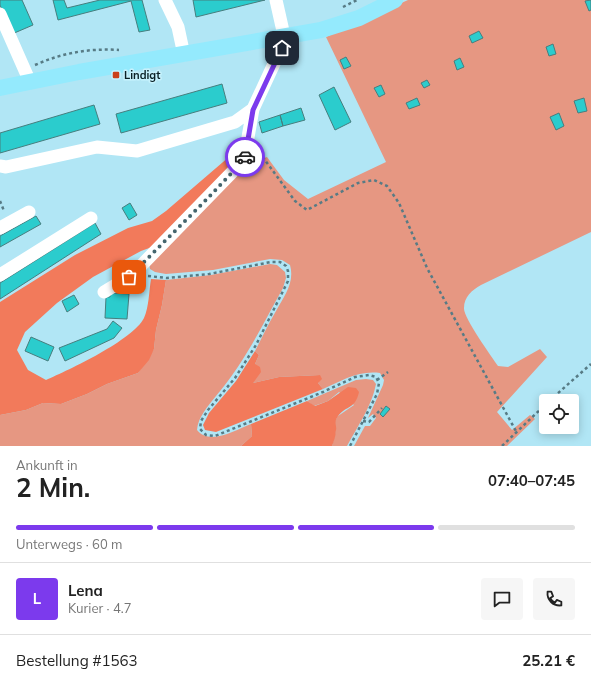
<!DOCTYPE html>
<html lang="de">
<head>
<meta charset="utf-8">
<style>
  :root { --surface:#fff; --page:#f6f6f6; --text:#222; --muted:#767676; --line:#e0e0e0; --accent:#7c3aed }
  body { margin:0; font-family:Mulish,sans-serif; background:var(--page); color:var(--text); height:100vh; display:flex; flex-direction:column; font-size:15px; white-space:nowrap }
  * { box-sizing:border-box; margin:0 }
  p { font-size:13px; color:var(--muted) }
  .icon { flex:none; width:22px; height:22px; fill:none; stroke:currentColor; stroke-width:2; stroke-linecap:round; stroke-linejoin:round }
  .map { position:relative; height:446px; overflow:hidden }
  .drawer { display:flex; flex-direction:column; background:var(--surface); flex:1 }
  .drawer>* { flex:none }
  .tools { position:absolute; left:539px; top:394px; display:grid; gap:8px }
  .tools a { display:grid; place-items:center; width:40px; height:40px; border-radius:4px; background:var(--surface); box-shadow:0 2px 10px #0003; font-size:20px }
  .pin { position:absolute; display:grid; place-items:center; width:34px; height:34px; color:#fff; margin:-17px; border-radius:8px; box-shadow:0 2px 6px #0006 }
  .courier { position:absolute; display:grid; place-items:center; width:40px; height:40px; margin:-20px; border:3px solid #7c3aed; border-radius:50%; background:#fff; color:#222; box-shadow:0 1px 5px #0007 }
  .summary em { font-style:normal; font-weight:700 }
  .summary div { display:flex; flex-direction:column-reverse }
  .summary { display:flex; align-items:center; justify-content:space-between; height:68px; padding:0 16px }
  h1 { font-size:26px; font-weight:700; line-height:30px }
  .bar { display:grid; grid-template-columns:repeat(4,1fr); gap:6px 4px; align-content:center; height:48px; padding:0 16px }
  .bar i { height:5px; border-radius:3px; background:var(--line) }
  .bar .active { background:var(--accent) }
  .bar p { grid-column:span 4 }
  .line { display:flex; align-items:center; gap:10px; padding:0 16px; border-top:1px solid var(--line) }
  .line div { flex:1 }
  .round { display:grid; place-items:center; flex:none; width:42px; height:42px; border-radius:4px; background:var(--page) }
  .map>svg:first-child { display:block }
  .green { fill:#e69782 }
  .forest { fill:#f27a5b }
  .building { fill:#2bcccd; stroke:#477e7e }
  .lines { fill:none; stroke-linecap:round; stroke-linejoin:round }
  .path { stroke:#577b85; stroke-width:2.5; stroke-dasharray:3 3; stroke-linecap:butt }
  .minor { stroke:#fff; stroke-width:13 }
  .major { stroke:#94eafd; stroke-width:16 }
  .done { stroke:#45666e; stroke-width:4; stroke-dasharray:0 7.2 }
  .route { stroke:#7c3aed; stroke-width:5 }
  .poi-dot { fill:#ca4119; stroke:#c7f2fd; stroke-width:1.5 }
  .labels { text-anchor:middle; stroke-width:3; stroke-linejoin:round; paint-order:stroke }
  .poi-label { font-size:11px; font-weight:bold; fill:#0b2126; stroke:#c7f2fd; text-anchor:start }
</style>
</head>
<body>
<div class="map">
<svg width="591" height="446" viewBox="0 0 591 446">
  <rect width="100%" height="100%" fill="#b1e6f5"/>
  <!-- green -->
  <path class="green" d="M 408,0 L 591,0 L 591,232 L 481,285 C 472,290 464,297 464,308 C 463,317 492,357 498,366 L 508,367 L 540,349 L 547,357 L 497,412 L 512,430 L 530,415 L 535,419 L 507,446 L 354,446 L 365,426 L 370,426 L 376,418 L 373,414 L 368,418 L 383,385 L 384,380 L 380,373 C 359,370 341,381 323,389 L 318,383 L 320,375 L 279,377 L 253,383 L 255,364 L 259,355 L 255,351 C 262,338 268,324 276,311 C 284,296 295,283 290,265 L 282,260 L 270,259 L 213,270 L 166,274 L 155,272 L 150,269 L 149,263 L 247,163 L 267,157 L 284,180 L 308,199 L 386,162 L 326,37 Z
    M 270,264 L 277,265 L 285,272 L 286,278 L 283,288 C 262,326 244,363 216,396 C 208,406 198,417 197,430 C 210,446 235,430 251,424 L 252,436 L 241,446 L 0,446 L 0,415 L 26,410 L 43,403 L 61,404 L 87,394 L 107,384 L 138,373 L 154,349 L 156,330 L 162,305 L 166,280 L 211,275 Z
    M 366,379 L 373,380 L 376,384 C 372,406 357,427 347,446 L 332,446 L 336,431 L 335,421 L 338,416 L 354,405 L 339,392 L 328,401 L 314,406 L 307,401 L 356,380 Z"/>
  <!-- forest -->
  <path class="forest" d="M 230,156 L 237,161 L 152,247 L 141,251 L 93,277 L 57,303 L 25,332 L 17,350 L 28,370 L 46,380 C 69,370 133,340 144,318 C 149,307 149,291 151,279 L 166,280 L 162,305 L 156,330 L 154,349 L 149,360 L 138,373 L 107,384 L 87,394 L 61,404 L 43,403 L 26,410 L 0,415 L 0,302 L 75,255 L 128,228 L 152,221 L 166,211 Z
    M 255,351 L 259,355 L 255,364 L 260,367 L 261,372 L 253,383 L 279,377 L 320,375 L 322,379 L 318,383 L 323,389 L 216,432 L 205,430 L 203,425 L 209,413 L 236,381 Z
    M 348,387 L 356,388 L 359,392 C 355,411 344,405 337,418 C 334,422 337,426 336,430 C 336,435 334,441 332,446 L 241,446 L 252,436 L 251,424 L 307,401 L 315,406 L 328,401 Z"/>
  <!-- building -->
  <path class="building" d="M 0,0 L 22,0 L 33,25 L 12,34 L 0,5 Z
    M 53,0 L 64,0 L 67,8 L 100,0 L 142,0 L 150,30 L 139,32 L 131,1 L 58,20 Z
    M 193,0 L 265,0 L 196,17 Z
    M 591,0 L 591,10 L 589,11 L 585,1 Z
    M 479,31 L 483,38 L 472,43 L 469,36 Z
    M 553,44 L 556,54 L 549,56 L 546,47 Z
    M 346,57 L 351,66 L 344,69 L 340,60 Z
    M 460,58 L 464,67 L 457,70 L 454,61 Z
    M 427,80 L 430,85 L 424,88 L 421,83 Z
    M 222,84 L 227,103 L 121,133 L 116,114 Z
    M 381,85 L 385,94 L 379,97 L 374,88 Z
    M 334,87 L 351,122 L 335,130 L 319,95 Z
    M 417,98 L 420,105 L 409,109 L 406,103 Z
    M 584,98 L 587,111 L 578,113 L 574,101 Z
    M 94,105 L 100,124 L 0,153 L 0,133 Z
    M 301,108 L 305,120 L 283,126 L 280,115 Z
    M 559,113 L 564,126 L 556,130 L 550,117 Z
    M 280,115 L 283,126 L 262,133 L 259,122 Z
    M 130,203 L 137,215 L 129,220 L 122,208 Z
    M 36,216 L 41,224 L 0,247 L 0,236 Z
    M 95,223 L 101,234 L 0,299 L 0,283 Z
    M 110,293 L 129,294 L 127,319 L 105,318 L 106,297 L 110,297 Z
    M 74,295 L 79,304 L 67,312 L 62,301 Z
    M 113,321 L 122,328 L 114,338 L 65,361 L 59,348 L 107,329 Z
    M 31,337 L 54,347 L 48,361 L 25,351 Z
    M 386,406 L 390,409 L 383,417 L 380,414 Z"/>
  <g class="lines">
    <!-- path -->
    <path class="path" d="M 343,7 L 357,0
      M 35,65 C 62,53 89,48 119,50
      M 257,156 L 262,156 L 295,201 L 307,210 L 358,183 L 374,180 L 387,186 L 399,203 L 427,268 L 517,433
      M 0,201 L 4,211
      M 148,276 L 167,278 L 209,274 L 271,262 L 280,262 L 286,266 L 288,271 L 288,281 L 256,345 L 235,378 L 208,410 L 201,421 L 200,429 L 206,435 L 215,436 L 323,392 L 355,377 L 369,375 L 376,377 L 379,383 L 377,394 L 350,446
      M 377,380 L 388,372
      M 549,401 L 591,364
      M 363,421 L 369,422 L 382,408
      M 502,446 L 546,404"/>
    <!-- minor -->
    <path class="minor" d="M 165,0 L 178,27 L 184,55
      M 0,14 L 30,82
      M 0,166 L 6,167 L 97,147 L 137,151 L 235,122 L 253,109
      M 0,228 L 29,212
      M 0,275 L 91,218
      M 104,292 L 132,275 L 244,160 L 253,109 L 285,40 L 276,0"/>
    <!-- major -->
    <path class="major" d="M 0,88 L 79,72 L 321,30 L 359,18 L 395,0"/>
  </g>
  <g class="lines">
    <!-- done -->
    <path class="done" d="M 129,277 L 205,201 L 244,160 L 245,157"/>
    <!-- route -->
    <path class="route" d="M 245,157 L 253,110 L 282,48"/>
  </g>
  <!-- markers -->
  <rect class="poi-dot" x="112" y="71" width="8" height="8" rx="2"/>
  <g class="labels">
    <!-- poi labels -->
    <g class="poi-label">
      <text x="124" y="79">Lindigt</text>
    </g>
  </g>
</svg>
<div class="tools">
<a><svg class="icon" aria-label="locate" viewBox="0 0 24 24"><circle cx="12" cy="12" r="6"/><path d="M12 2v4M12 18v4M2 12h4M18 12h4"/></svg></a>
</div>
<div class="pin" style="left:129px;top:277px;background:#ea580c"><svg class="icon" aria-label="bag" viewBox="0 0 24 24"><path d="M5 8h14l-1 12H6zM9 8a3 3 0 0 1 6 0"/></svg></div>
<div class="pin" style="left:282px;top:48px;background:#1f2937"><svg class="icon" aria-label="home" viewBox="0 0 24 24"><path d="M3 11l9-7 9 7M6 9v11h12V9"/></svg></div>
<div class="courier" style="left:245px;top:157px"><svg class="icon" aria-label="car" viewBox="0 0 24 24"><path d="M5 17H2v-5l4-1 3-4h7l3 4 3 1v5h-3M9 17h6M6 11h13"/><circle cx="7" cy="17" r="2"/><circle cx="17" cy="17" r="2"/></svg></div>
</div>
<section class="drawer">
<div class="summary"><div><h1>2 Min.</h1><p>Ankunft in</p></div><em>07:40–07:45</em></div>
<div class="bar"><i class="active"></i><i class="active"></i><i class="active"></i><i></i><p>Unterwegs · 60 m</p></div>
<div class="line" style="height:72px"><b class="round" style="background:var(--accent);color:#fff">L</b><div><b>Lena</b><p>Kurier · 4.7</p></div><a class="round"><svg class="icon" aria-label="chat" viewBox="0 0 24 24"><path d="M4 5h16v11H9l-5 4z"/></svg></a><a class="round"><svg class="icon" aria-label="phone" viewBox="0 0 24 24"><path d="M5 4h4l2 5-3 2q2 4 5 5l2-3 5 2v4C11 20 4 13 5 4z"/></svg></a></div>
<div class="line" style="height:52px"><div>Bestellung #1563</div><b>25.21 €</b></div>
</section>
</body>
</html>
